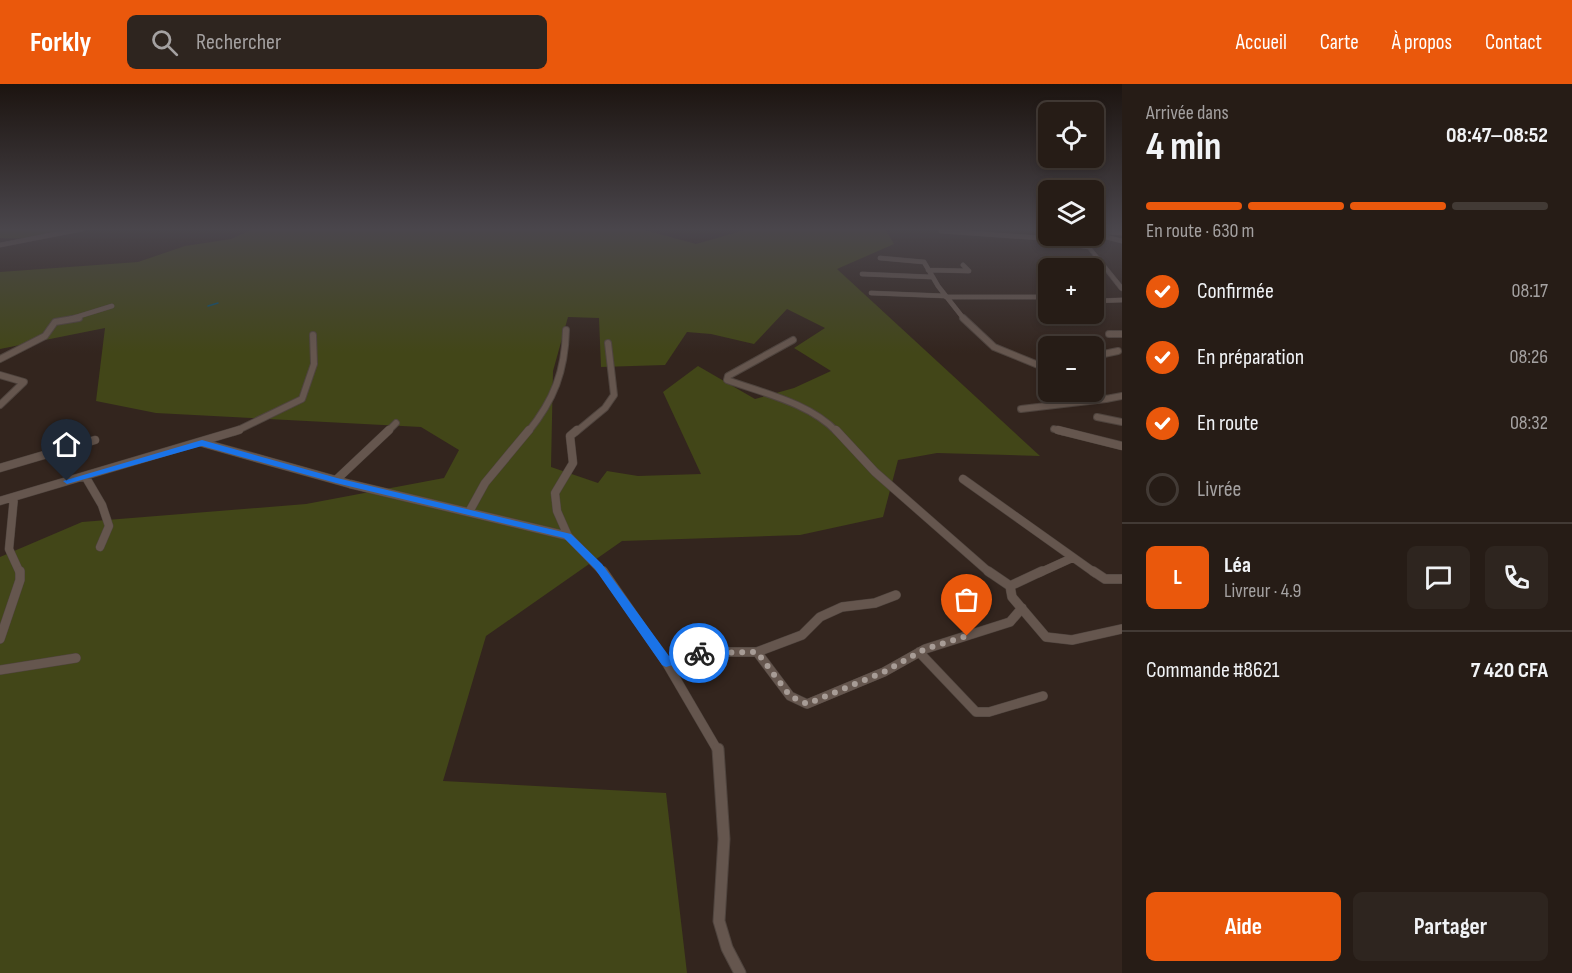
<!DOCTYPE html>
<html lang="fr">
<head>
<meta charset="utf-8">
<style>
  :root { --surface:#261c16; --page:#2e251f; --text:#f1f3f6; --muted:#a4a1a1; --line:#423a35; --accent:#ea580c }
  body { margin:0; font-family:"Sofia Sans Condensed",sans-serif; background:var(--page); color:var(--text); height:100vh; display:flex; flex-direction:column; font-size:22px; white-space:nowrap }
  * { box-sizing:border-box; margin:0 }
  p { font-size:20px; color:var(--muted) }
  .icon { flex:none; width:33px; height:33px; fill:none; stroke:currentColor; stroke-width:2; stroke-linecap:round; stroke-linejoin:round }
  .map { position:relative; flex:1; overflow:hidden }
  .sheet { display:flex; flex-direction:column; background:var(--surface); width:450px }
  .sheet>* { flex:none }
  .buttons { position:absolute; left:1038px; top:18px; display:grid; gap:12px }
  .buttons a { display:grid; place-items:center; width:66px; height:66px; border-radius:9px; background:var(--surface); box-shadow:0 3px 9px #0003,0 0 0 2px var(--line); font-size:30px }
  .pin { position:absolute; display:grid; place-items:center; width:51px; height:51px; color:#fff; margin:-62px -26px; border-radius:50% 50% 50% 0; rotate:-45deg; box-shadow:0 0 6px #0007 }
  .pin .icon { rotate:45deg }
  .courier { position:absolute; display:grid; place-items:center; width:60px; height:60px; margin:-30px; border:4px solid #1a73e8; border-radius:50%; background:#fff; color:#222; box-shadow:0 2px 8px #0007 }
  .headline em { font-style:normal; font-weight:700 }
  .headline div { display:flex; flex-direction:column-reverse }
  .headline { display:flex; align-items:center; justify-content:space-between; height:102px; padding:0 24px }
  h1 { font-size:39px; font-weight:700; line-height:45px }
  .bar { display:grid; grid-template-columns:repeat(4,1fr); gap:9px 6px; align-content:center; height:72px; padding:0 24px }
  .bar i { height:8px; border-radius:4px; background:var(--line) }
  .bar .current { background:var(--accent) }
  .bar p { grid-column:span 4 }
  .line { display:flex; align-items:center; gap:15px; padding:0 24px; border-top:2px solid var(--line) }
  .line div { flex:1 }
  .round { display:grid; place-items:center; flex:none; width:63px; height:63px; border-radius:9px; background:var(--page) }
  ol { padding:0 24px; list-style:none }
  li { display:flex; align-items:center; gap:18px; height:66px }
  li p { margin-inline-start:auto }
  li .icon { padding:6px; border-radius:50%; background:var(--accent); color:#fff; stroke-width:4 }
  li:last-child { color:var(--muted) }
  li i { width:33px; height:33px; border:3px solid var(--line); border-radius:50% }
  .primary-button { display:flex; gap:12px; margin-top:auto; padding:12px 24px }
  .primary-button a { flex:1; height:69px; border-radius:9px; background:var(--accent); color:#fff; font-size:24px; font-weight:700; line-height:69px; text-align:center }
  .primary-button a+a { background:var(--page); color:var(--text) }
  header { display:flex; align-items:center; gap:36px; box-sizing:border-box; height:84px; padding:0 30px; background:var(--accent); color:#fff }
  header strong { font-size:28px }
  nav { display:flex; gap:33px; margin-inline-start:auto; font-size:21px }
  .search { width:420px; height:54px; background:var(--page); display:flex; align-items:center; gap:15px; box-sizing:border-box; padding:0 21px; border-radius:9px; color:var(--muted); font-size:22px }
  main { display:flex; flex:1; min-height:0 }
  .map>svg:first-child { display:block }
  .green { fill:#424618; fill-rule:evenodd }
  .lines { fill:none; stroke-linecap:round; stroke-linejoin:round }
  .stream { stroke:#095271; stroke-width:1.5 }
  .minor-far4-casing { stroke:#4f443e; stroke-width:5 }
  .minor-far3-casing { stroke:#4f443e; stroke-width:8 }
  .minor-far2-casing { stroke:#4f443e; stroke-width:9 }
  .minor-far1-casing { stroke:#4f443e; stroke-width:10 }
  .minor-casing { stroke:#4f443e; stroke-width:13 }
  .tertiary-casing { stroke:#4f443e; stroke-width:1 }
  .minor-far4 { stroke:#65564e; stroke-width:4.5 }
  .minor-far3 { stroke:#65564e; stroke-width:6 }
  .minor-far2 { stroke:#65564e; stroke-width:8 }
  .minor-far1 { stroke:#65564e; stroke-width:9 }
  .minor { stroke:#65564e; stroke-width:11 }
  .tertiary { fill:#65564e; fill-rule:evenodd }
  .route { fill:#1a73e8 }
  .done { stroke:#a79c96; stroke-width:6; stroke-dasharray:0 10.8 }
</style>
</head>
<body>
<header>
<strong>Forkly</strong>
<div class="search"><svg class="icon" aria-label="search" viewBox="0 0 24 24"><circle cx="10" cy="10" r="6"/><path d="M15 15l6 6"/></svg>Rechercher</div>
<nav><a>Accueil</a><a>Carte</a><a>À propos</a><a>Contact</a></nav>
</header>
<main>
<div class="map">
<svg width="1122" height="889" viewBox="0 0 1122 889">
  <rect width="100%" height="100%" fill="#33251e"/>
  <!-- green -->
  <path class="green" d="M 0,145 L 92,145 C 61,152 32,156 0,154 Z
    M 267,145 L 641,145 L 696,160 L 748,145 L 885,145 L 894,160 L 837,185 L 1040,372 L 937,369 L 898,376 L 883,433 L 800,451 L 622,457 L 486,552 L 443,697 L 666,709 L 687,889 L 0,889 L 0,473 L 82,438 L 306,420 L 444,394 L 459,366 L 421,343 L 156,329 L 96,317 L 105,244 L 0,265 L 0,188 L 138,178 L 185,162 L 231,155 L 251,146 ZM 787,225 L 825,244 L 794,264 L 831,287 L 794,304 L 755,315 L 698,282 L 663,308 L 701,390 L 638,392 L 607,387 L 598,399 L 551,383 L 553,287 L 568,233 L 599,234 L 601,283 L 665,281 L 687,248 L 711,250 L 754,260 Z"/>
  <g class="lines">
    <!-- stream -->
    <path class="stream" d="M 208,222 L 218,219"/>
    <!-- minor-far4 casing -->
    <g class="minor-far4-casing">
      <path id="minor-far4" d="M 941,147 L 1055,155 L 1061,159 L 1090,163
        M 1101,148 L 1122,149
        M 1094,150 L 1122,157
        M 0,161 L 82,145
        M 880,174 L 924,178 L 938,202 L 964,235
        M 928,186 L 969,187 L 963,181
        M 862,190 L 932,193
        M 871,209 L 946,212
        M 946,213 L 1041,213
        M 1094,217 L 1122,216
        M 70,235 L 112,222"/>
    </g>
    <!-- minor-far3 casing -->
    <g class="minor-far3-casing">
      <path id="minor-far3" d="M 963,234 L 994,263 L 1048,285
        M 1109,250 L 1122,250
        M 793,256 L 728,292 L 727,296 C 763,309 810,319 837,348
        M 1094,272 L 1118,267
        M 0,275 L 45,252 L 55,238 L 79,234
        M 0,291 L 24,298 L 0,321
        M 1092,308 L 1106,315 L 1122,312
        M 1021,325 L 1106,315
        M 1097,333 L 1122,338
        M 1054,345 L 1064,348
        M 234,348 L 302,315 L 314,280 L 313,251
        M 387,348 L 396,339
        M 528,348 C 554,316 565,287 566,246
        M 576,348 L 605,324 L 614,311 L 608,259"/>
    </g>
    <!-- minor-far2 casing -->
    <g class="minor-far2-casing">
      <path id="minor-far2" d="M 577,346 L 570,352 L 573,379 L 555,409 L 557,427 L 568,452 L 604,489
        M 836,346 L 875,388 L 990,489
        M 1058,346 L 1122,362
        M 203,359 L 350,400 L 568,452
        M 0,384 L 95,356
        M 85,392 L 102,421 L 109,442 L 100,463
        M 963,395 L 1095,489
        M 336,396 L 389,346
        M 14,413 L 9,465 L 20,489
        M 0,417 L 239,346
        M 469,428 L 485,399 L 529,346
        M 1039,489 L 1072,474"/>
    </g>
    <!-- minor-far1 casing -->
    <g class="minor-far1-casing">
      <path id="minor-far1" d="M 603,487 L 666,578 L 718,667
        M 988,487 L 1010,502 L 1012,513 L 1046,553 L 1072,556 L 1122,545
        M 1093,487 L 1105,495 L 1122,495
        M 1010,502 L 1042,487
        M 0,555 L 20,496 L 20,487
        M 757,568 L 790,612 L 807,620 L 884,588 L 925,565 L 1010,538 L 1022,524
        M 919,568 L 976,628 L 989,628 L 1043,612
        M 666,578 L 701,568 L 757,568 L 802,551 L 820,533 L 842,523 L 875,519 L 896,511
        M 0,586 L 76,574"/>
    </g>
    <!-- minor casing -->
    <g class="minor-casing">
      <path id="minor" d="M 718,665 L 724,755 L 719,837 L 727,864 L 740,889"/>
    </g>
    <!-- tertiary casing -->
    <g class="tertiary-casing">
      <path id="tertiary" d="M 1078,152 L 1082,152 L 1122,201 L 1122,207 L 1120,206 Z"/>
    </g>
    <!-- minor-far4 -->
    <use href="#minor-far4" class="minor-far4"/>
    <!-- minor-far3 -->
    <use href="#minor-far3" class="minor-far3"/>
    <!-- minor-far2 -->
    <use href="#minor-far2" class="minor-far2"/>
    <!-- minor-far1 -->
    <use href="#minor-far1" class="minor-far1"/>
    <!-- minor -->
    <use href="#minor" class="minor"/>
    <!-- tertiary -->
    <use href="#tertiary" class="tertiary"/>
  </g>
  <!-- sky -->
  <linearGradient id="sky" x2="0" y2="1"><stop stop-color="#1c1410"/><stop offset="0.54" stop-color="#4a464c"/><stop offset="1" stop-color="#4a464c" stop-opacity="0"/></linearGradient>
  <rect width="1122" height="269" fill="url(#sky)"/>
  <!-- route -->
  <path class="route" d="M 202,356 L 337,394 L 571,450 L 602,480 L 669,572 L 699,564 L 705,569 L 703,572 L 666,583 L 662,581 L 595,485 L 564,454 L 336,399 L 202,362 L 67,400 L 63,397 Z"/>
  <g class="lines">
    <!-- done -->
    <path class="done" d="M 699,569 L 757,568 L 790,612 L 807,620 L 884,588 L 925,565 L 967,552"/>
  </g>
</svg>
<div class="buttons">
<a><svg class="icon" aria-label="locate" viewBox="0 0 24 24"><circle cx="12" cy="12" r="6"/><path d="M12 2v4M12 18v4M2 12h4M18 12h4"/></svg></a>
<a><svg class="icon" aria-label="layers" viewBox="0 0 24 24"><path d="M12 4l9 5-9 5-9-5zM3 14l9 5 9-5"/></svg></a>
<a>+</a>
<a>−</a>
</div>
<div class="pin" style="left:967px;top:552px;background:#ea580c"><svg class="icon" aria-label="bag" viewBox="0 0 24 24"><path d="M5 8h14l-1 12H6zM9 8a3 3 0 0 1 6 0"/></svg></div>
<div class="pin" style="left:67px;top:397px;background:#1f2937"><svg class="icon" aria-label="home" viewBox="0 0 24 24"><path d="M3 11l9-7 9 7M6 9v11h12V9"/></svg></div>
<div class="courier" style="left:699px;top:569px"><svg class="icon" aria-label="bike" viewBox="0 0 24 24"><circle cx="6" cy="16" r="4"/><circle cx="18" cy="16" r="4"/><path d="M6 16l4-8h5l3 8M10 8l3 8H6M13 5h3"/></svg></div>
</div>
<section class="sheet">
<div class="headline"><div><h1>4 min</h1><p>Arrivée dans</p></div><em>08:47–08:52</em></div>
<div class="bar"><i class="current"></i><i class="current"></i><i class="current"></i><i></i><p>En route · 630 m</p></div>
<ol>
<li><svg class="icon" aria-label="check" viewBox="0 0 24 24"><path d="M5 12l5 5 9-10"/></svg>Confirmée<p>08:17</p></li>
<li><svg class="icon" aria-label="check" viewBox="0 0 24 24"><path d="M5 12l5 5 9-10"/></svg>En préparation<p>08:26</p></li>
<li><svg class="icon" aria-label="check" viewBox="0 0 24 24"><path d="M5 12l5 5 9-10"/></svg>En route<p>08:32</p></li>
<li><i></i>Livrée</li>
</ol>
<div class="line" style="height:108px"><b class="round" style="background:var(--accent);color:#fff">L</b><div><b>Léa</b><p>Livreur · 4.9</p></div><a class="round"><svg class="icon" aria-label="chat" viewBox="0 0 24 24"><path d="M4 5h16v11H9l-5 4z"/></svg></a><a class="round"><svg class="icon" aria-label="phone" viewBox="0 0 24 24"><path d="M5 4h4l2 5-3 2q2 4 5 5l2-3 5 2v4C11 20 4 13 5 4z"/></svg></a></div>
<div class="line" style="height:78px"><div>Commande #8621</div><b>7 420 CFA</b></div>
<div class="primary-button"><a>Aide</a><a>Partager</a></div>
</section>
</main>
</body>
</html>
